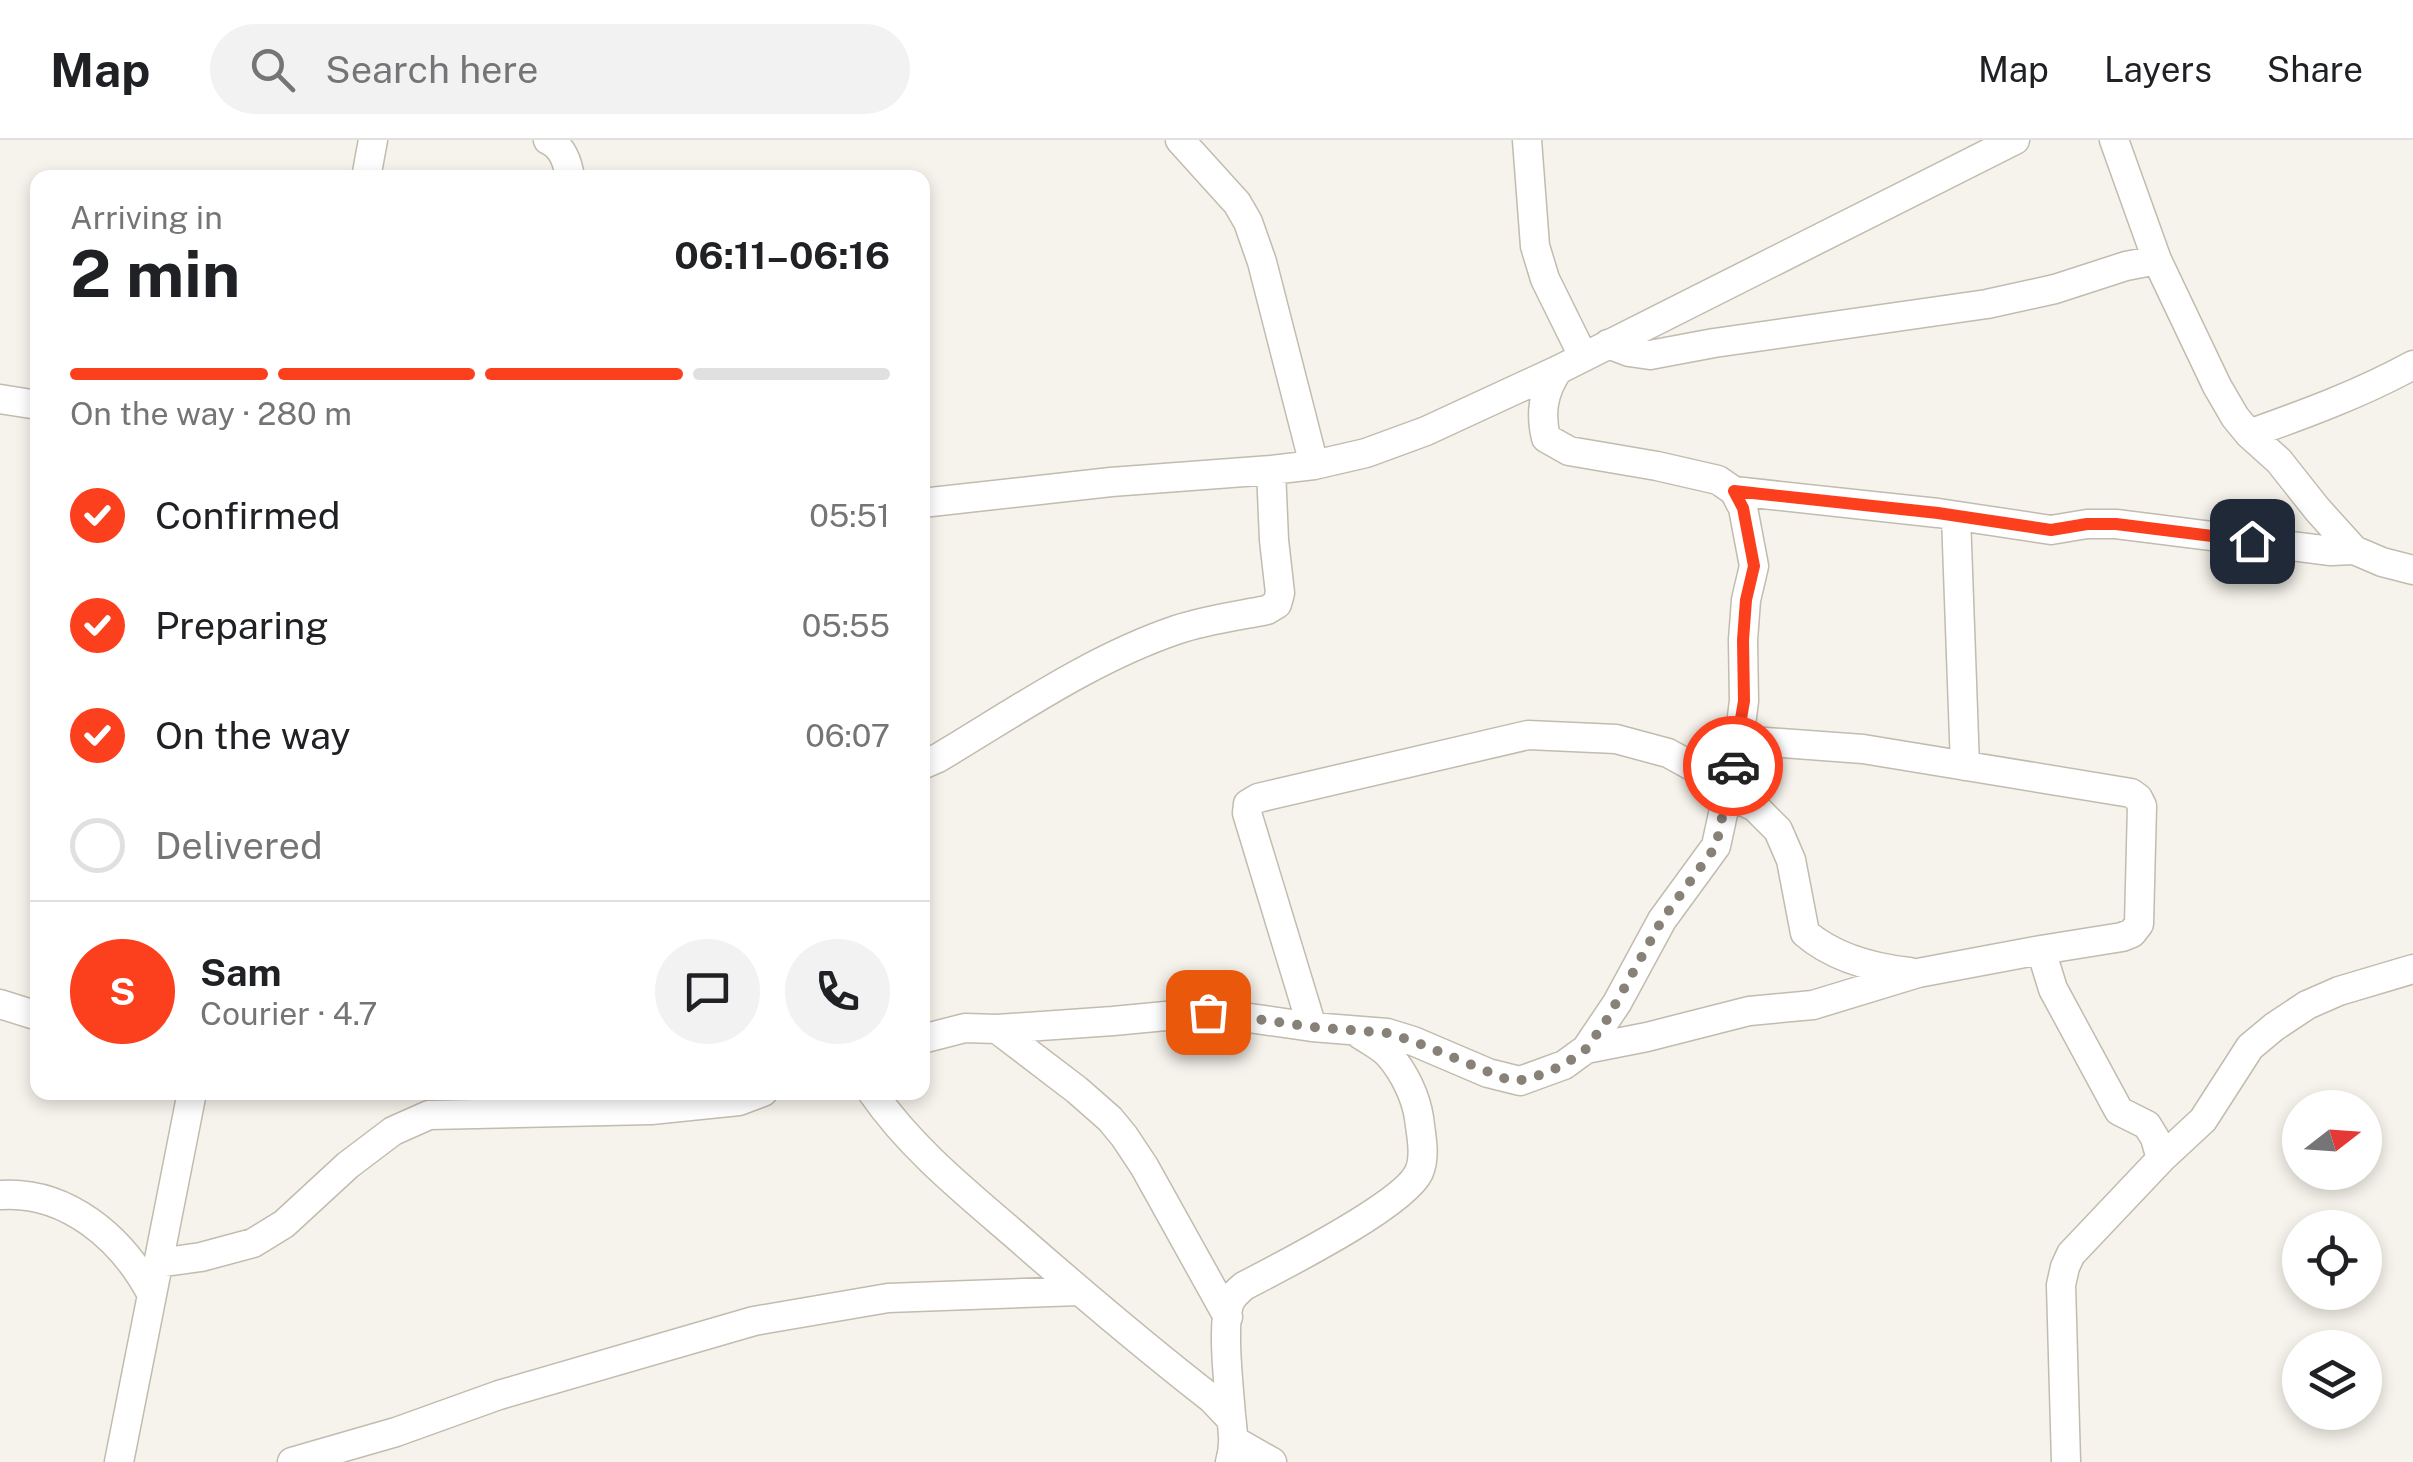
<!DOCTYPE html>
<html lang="en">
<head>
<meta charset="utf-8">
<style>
  :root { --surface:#fff; --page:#f2f2f2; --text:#202124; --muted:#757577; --line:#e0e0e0; --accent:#fc3f1d }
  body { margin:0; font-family:"Public Sans",sans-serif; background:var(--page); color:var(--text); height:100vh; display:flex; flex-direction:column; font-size:38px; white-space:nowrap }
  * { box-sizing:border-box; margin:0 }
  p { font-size:32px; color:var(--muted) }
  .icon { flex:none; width:55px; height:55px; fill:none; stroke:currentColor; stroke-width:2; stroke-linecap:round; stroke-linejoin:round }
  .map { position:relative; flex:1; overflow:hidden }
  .drawer { position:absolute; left:30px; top:30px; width:900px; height:930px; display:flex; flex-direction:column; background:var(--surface); border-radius:20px; box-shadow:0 5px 15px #0003 }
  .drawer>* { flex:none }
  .needle { width:65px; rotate:73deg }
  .tools { position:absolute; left:2282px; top:950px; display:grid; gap:20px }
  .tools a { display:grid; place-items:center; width:100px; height:100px; border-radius:50%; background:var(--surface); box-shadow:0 5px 15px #0003; font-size:50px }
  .pin { position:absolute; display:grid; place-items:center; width:85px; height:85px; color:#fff; margin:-42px; border-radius:20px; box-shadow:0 5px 15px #0006 }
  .courier { position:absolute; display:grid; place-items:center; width:100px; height:100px; margin:-50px; border:8px solid #fc3f1d; border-radius:50%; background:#fff; color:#222; box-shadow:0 2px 12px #0007 }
  .summary em { font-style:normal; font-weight:700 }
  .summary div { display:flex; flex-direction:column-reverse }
  .summary { display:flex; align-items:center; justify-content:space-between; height:170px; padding:0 40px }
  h1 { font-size:65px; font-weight:700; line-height:75px }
  .bar { display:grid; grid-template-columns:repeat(4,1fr); gap:15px 10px; align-content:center; height:120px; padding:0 40px }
  .bar i { height:12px; border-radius:8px; background:var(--line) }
  .bar .on { background:var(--accent) }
  .bar p { grid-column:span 4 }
  .line { display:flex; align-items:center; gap:25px; padding:0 40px; border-top:2px solid var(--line) }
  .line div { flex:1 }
  .round { display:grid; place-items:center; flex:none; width:105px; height:105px; border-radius:52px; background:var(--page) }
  ol { padding:0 40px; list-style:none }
  li { display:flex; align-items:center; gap:30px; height:110px }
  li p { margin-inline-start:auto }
  li .icon { padding:10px; border-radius:50%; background:var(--accent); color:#fff; stroke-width:4 }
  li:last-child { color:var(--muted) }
  li i { width:55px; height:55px; border:5px solid var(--line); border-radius:50% }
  header { display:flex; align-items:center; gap:60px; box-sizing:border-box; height:140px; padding:0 50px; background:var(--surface); border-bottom:2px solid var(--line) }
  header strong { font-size:48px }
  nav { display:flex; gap:55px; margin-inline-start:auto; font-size:35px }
  .search { width:700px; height:90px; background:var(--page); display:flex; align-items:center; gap:25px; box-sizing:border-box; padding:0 35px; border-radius:55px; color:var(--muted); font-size:38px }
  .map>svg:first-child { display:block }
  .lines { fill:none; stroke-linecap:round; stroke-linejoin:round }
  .minor-casing { stroke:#c2bbae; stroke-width:31 }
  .minor { stroke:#fff; stroke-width:28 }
  .done { stroke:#878178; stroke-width:10; stroke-dasharray:0 18 }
  .route { stroke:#fc3f1d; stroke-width:12 }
</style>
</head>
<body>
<header>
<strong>Map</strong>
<div class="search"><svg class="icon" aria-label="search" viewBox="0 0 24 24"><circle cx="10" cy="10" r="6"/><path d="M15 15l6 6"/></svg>Search here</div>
<nav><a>Map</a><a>Layers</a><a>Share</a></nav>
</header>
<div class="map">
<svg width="2413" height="1322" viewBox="0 0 2413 1322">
  <rect width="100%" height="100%" fill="#f6f3ec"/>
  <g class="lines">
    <!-- minor casing -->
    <g class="minor-casing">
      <path id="minor" d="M 548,0 C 562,6 568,23 570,38
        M 1180,0 L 1237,63 L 1248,82 L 1262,122 L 1314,325
        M 1527,0 L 1535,106 L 1545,139 L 1583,216
        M 2114,0 L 2157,120 L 2217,246 L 2235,277 L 2249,294 L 2279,321 L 2317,369 L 2354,410 L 2382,422 L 2413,430
        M 366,38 L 373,0
        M 1608,204 L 1629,212 L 1650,215 L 1714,203 L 1987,164 L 2055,149 L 2126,126 L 2157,120
        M 1558,230 C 1543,252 1540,273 1546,298 L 1569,311 L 1657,326 L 1718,340 L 1734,351 L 1743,368 L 1754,426 L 1746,460 L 1743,500 L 1744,561 L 1739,600 L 1716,706 L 1662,780 L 1617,863 L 1586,909
        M 0,259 L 38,265
        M 2249,294 C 2305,274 2360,254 2413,225
        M 1734,351 L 1938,373 L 2051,390 L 2087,384 L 2116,384 L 2331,411 L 2354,410
        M 922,363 L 1111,342 L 1271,330 L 1314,325 L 1366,313 L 1426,291 L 1558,230 L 2015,0
        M 1956,376 L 1965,626
        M 1739,600 L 1863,609 L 2131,653 L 2138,658 L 2142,666 L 2139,784 L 2132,793 L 2122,797 L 2041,810
        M 922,625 L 938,618 C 1015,572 1091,519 1176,490 C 1205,480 1237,476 1267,470 L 1277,464 L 1280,453 L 1274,400 L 1271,330
        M 0,864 L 38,876
        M 1312,887 L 1247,673 L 1248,664 L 1258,658 L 1528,595 L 1616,599 L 1668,613 L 1699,630 L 1727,654 L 1755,667 L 1778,690 L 1791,720 L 1805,793 C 1833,817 1873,828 1909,832
        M 997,889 L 1077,950 L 1110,979 L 1124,996 L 1144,1026 L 1228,1177
        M 922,899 L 965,888 L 997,889 L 1113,881 L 1208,872 L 1312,887 L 1387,893 L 1413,901 L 1488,933 L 1520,941 L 1564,925 L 1586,909 L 1647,897 L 1749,871 L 1813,865 L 1918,833 L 2041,810 L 2053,849 L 2119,971 L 2147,985 L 2155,998 L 2161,1019
        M 872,952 C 910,1007 963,1050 1013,1093 C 1078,1150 1144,1206 1212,1259 L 1231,1279
        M 0,1055 C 67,1050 123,1099 152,1155
        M 158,1123 L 201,1117 L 253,1103 L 284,1084 L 348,1025 L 393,991 L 429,975 L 651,970 L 739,961 L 763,952
        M 1235,1301 L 1272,1322
        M 119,1322 L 192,952
        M 292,1322 L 396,1292 L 499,1255 L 754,1181 L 888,1158 L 1079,1151
        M 1230,1322 C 1235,1305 1233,1293 1231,1275 C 1229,1248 1222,1189 1229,1164 C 1232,1156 1238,1151 1244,1146 C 1280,1127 1404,1065 1419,1032 C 1426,1016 1421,995 1419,978 C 1416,957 1404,932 1389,915 C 1381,906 1368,900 1358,893
        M 2066,1322 L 2061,1145 L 2065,1127 L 2071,1114 L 2161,1019 L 2203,980 L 2250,907 L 2274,887 L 2307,865 L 2339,851 L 2413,829"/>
    </g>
    <!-- minor -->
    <use href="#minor" class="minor"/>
  </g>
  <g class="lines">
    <!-- done -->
    <path class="done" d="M 1208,872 L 1312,887 L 1387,893 L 1413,901 L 1511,941 L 1530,939 L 1564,925 L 1586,909 L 1605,883 L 1662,780 L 1716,706 L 1733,626"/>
    <!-- route -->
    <path class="route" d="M 1733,626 L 1744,561 L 1743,500 L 1746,460 L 1754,426 L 1743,368 L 1734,351 L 1938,373 L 2051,390 L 2087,384 L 2116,384 L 2252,401"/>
  </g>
</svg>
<div class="tools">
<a><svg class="needle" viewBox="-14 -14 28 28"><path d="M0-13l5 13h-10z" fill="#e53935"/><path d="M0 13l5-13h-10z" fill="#757577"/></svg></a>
<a><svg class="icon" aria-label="locate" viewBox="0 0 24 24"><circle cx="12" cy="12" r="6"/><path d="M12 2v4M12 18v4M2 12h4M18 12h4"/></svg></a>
<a><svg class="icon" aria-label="layers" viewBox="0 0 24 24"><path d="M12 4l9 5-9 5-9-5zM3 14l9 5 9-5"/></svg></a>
</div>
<div class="pin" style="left:1208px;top:872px;background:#ea580c"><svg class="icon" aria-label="bag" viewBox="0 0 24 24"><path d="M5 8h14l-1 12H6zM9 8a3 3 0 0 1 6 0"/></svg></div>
<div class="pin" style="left:2252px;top:401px;background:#1f2937"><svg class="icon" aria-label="home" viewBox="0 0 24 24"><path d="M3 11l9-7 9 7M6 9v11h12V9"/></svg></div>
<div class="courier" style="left:1733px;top:626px"><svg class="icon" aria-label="car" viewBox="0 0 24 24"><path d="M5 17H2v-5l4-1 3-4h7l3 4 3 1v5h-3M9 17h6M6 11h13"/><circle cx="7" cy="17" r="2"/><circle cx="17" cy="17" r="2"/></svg></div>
<section class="drawer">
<div class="summary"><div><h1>2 min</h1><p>Arriving in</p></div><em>06:11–06:16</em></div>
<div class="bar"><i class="on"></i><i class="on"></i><i class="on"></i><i></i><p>On the way · 280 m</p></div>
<ol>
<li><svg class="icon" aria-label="check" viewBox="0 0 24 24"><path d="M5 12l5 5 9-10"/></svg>Confirmed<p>05:51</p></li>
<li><svg class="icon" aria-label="check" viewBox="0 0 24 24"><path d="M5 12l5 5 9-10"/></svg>Preparing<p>05:55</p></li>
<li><svg class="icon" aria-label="check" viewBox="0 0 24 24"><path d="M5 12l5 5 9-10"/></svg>On the way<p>06:07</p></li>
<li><i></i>Delivered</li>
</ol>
<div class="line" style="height:180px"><b class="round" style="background:var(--accent);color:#fff">S</b><div><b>Sam</b><p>Courier · 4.7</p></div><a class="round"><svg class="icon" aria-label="chat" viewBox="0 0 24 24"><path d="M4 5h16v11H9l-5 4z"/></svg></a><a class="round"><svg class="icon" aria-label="phone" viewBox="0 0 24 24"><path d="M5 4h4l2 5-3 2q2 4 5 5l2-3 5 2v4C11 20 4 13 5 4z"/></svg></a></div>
</section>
</div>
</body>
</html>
